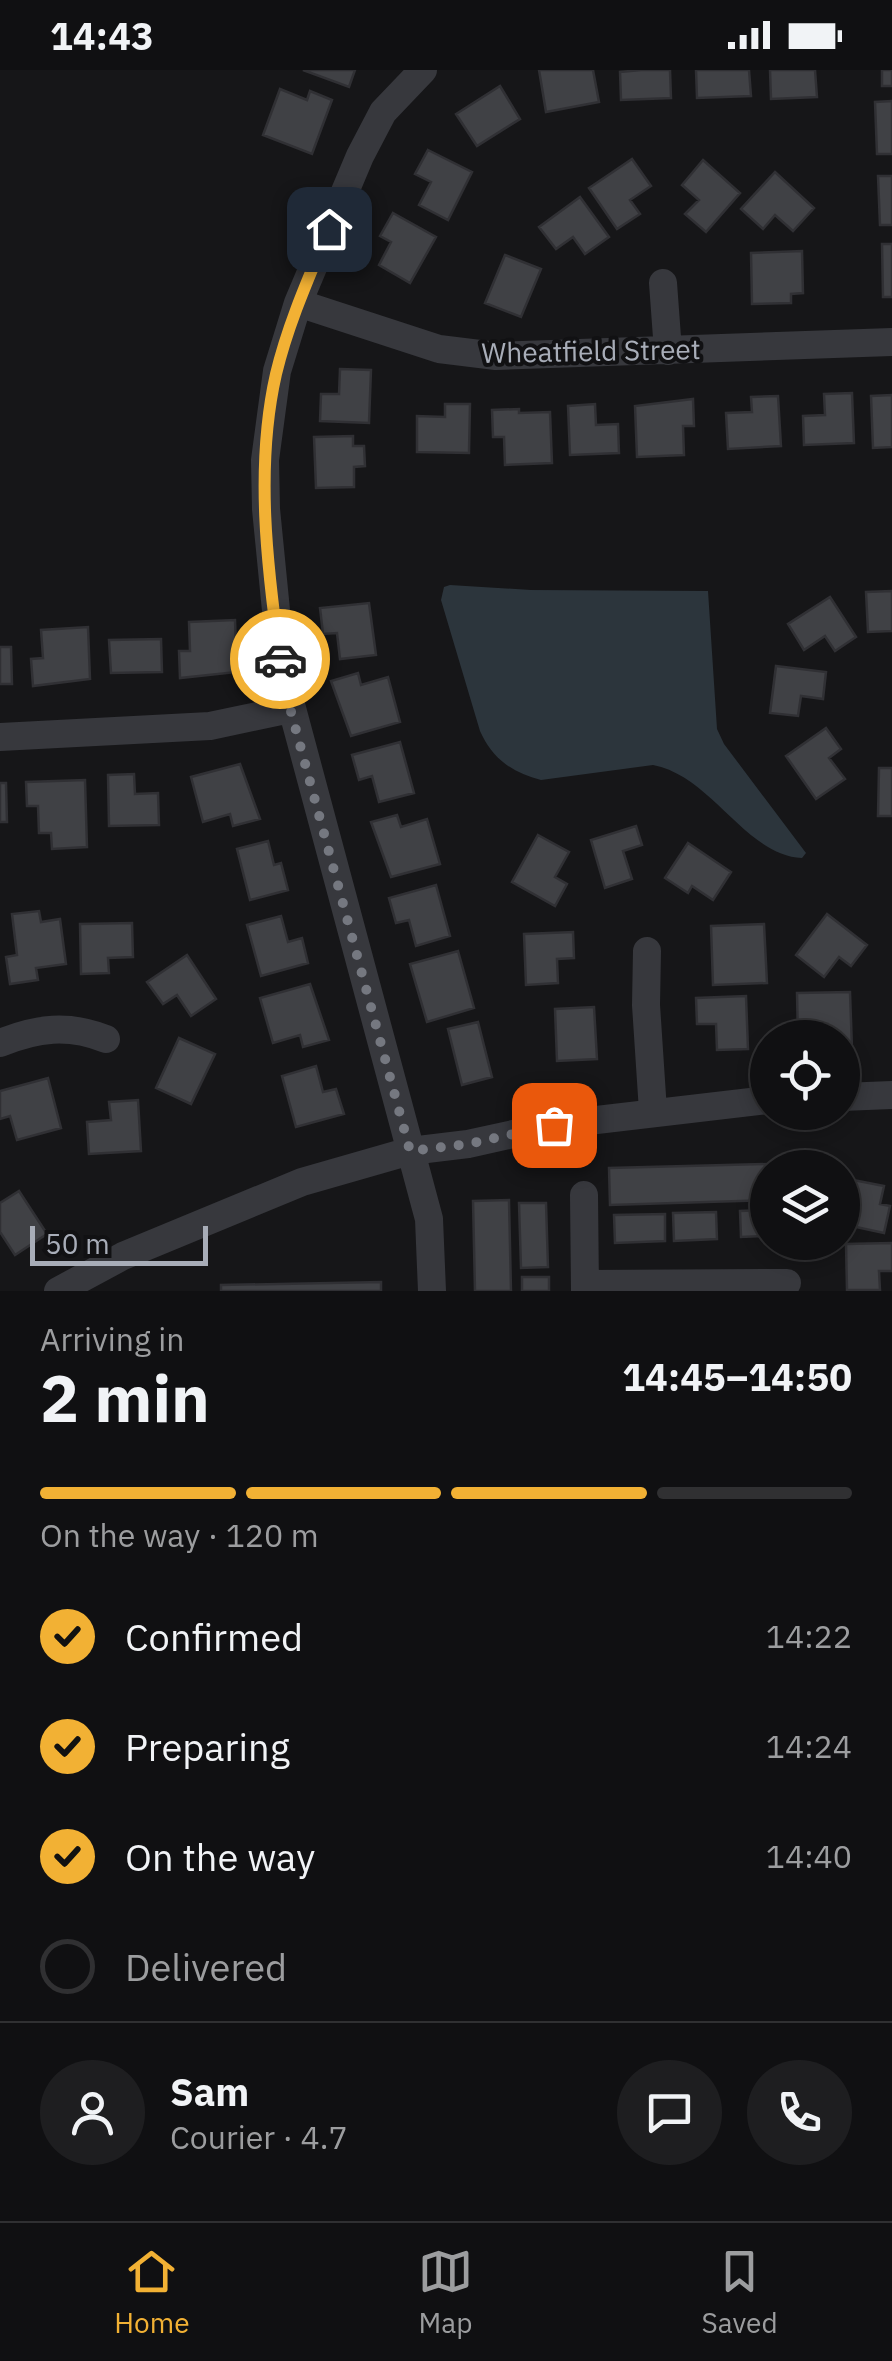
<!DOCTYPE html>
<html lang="en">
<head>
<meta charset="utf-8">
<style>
  :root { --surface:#101012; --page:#1e1e20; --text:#f1f3f6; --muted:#9c9d9f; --line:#303032; --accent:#f2b134 }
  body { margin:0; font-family:"IBM Plex Sans",sans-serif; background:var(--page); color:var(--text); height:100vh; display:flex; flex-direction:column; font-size:38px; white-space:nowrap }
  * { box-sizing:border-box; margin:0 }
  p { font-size:32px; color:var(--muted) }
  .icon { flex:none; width:55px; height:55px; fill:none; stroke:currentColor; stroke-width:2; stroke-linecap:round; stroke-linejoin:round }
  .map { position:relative; height:1221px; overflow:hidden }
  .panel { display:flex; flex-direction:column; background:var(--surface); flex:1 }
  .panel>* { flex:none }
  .fabs { position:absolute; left:750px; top:950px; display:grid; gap:20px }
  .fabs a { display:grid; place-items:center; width:110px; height:110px; border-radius:50%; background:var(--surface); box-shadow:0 5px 15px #0003,0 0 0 2px var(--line); font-size:50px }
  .scale { position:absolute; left:30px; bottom:25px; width:178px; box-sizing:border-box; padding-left:10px; border:5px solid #a8adb8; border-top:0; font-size:28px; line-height:35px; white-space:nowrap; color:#a8adb8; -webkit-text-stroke:8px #111113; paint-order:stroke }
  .pin { position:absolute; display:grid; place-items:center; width:85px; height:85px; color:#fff; margin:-42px; border-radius:20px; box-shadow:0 5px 15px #0006 }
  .courier { position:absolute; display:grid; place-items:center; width:100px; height:100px; margin:-50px; border:8px solid #f2b134; border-radius:50%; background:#fff; color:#222; box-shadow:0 2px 12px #0007 }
  .overview em { font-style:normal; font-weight:700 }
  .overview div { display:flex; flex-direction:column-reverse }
  .overview { display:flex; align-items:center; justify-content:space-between; height:170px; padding:0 40px }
  h1 { font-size:65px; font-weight:700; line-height:75px }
  .bar { display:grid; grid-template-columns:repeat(4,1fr); gap:15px 10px; align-content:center; height:120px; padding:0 40px }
  .bar i { height:12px; border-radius:8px; background:var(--line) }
  .bar .selected { background:var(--accent) }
  .bar p { grid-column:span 4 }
  .line { display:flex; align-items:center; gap:25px; padding:0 40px; border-top:2px solid var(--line) }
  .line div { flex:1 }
  .round { display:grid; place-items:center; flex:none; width:105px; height:105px; border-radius:52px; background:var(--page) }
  ol { padding:0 40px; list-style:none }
  li { display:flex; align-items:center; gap:30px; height:110px }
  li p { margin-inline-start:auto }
  li .icon { padding:10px; border-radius:50%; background:var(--accent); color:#111; stroke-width:4 }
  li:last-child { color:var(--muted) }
  li i { width:55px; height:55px; border:5px solid var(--line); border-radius:50% }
  .status { display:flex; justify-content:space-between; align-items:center; height:70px; padding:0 50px; background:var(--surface); direction:ltr }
  .status svg { height:28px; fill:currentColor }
  .dock { display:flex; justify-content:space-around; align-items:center; height:140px; border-top:2px solid var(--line); background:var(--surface); font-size:28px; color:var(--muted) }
  .dock a { display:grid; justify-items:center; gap:5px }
  .dock .selected { color:var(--accent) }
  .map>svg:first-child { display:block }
  .water { fill:#2c353c }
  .building { fill:#404145; stroke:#303034; stroke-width:2.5 }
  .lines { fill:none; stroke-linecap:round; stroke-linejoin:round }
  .minor { stroke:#37383d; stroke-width:28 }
  .done { stroke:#757880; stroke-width:10; stroke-dasharray:0 18 }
  .route { stroke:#f2b134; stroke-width:12 }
  .labels { text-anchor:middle; stroke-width:8; stroke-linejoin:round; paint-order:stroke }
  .street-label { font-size:28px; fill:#a8adb8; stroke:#111113 }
</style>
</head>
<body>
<div class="status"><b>14:43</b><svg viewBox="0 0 49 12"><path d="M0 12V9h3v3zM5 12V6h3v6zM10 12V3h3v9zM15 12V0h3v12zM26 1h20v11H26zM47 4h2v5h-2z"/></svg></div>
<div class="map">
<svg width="892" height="1221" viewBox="0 0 892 1221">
  <rect width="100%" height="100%" fill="#161618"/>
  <!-- water -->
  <path class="water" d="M 450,515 L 531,520 L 708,521 L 717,659 L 724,674 L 806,783 L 802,788 C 746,786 712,706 653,695 L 541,710 C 512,703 492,688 480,661 L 441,530 L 444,517 Z"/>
  <!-- building -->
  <path class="building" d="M 303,0 L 355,0 L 349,17 Z
    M 539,0 L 593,0 L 599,32 L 546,42 Z
    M 641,0 L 670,0 L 671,28 L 621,30 L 620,2 Z
    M 696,0 L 749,0 L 751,26 L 697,28 Z
    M 770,0 L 815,0 L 817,27 L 771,29 Z
    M 882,0 L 892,0 L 892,16 L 882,16 Z
    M 500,16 L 520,49 L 477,76 L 456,44 Z
    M 280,19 L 307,30 L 310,21 L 332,30 L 312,84 L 263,65 Z
    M 892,31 L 892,84 L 877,84 L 875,32 Z
    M 428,80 L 472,102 L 448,150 L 419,135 L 431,112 L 415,104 Z
    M 632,89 L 651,116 L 630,130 L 640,144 L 617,159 L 589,118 Z
    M 703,90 L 740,123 L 706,162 L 685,144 L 699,130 L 682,115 Z
    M 775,102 L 814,138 L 793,161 L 775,145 L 763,159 L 741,139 Z
    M 878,106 L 892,106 L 892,155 L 880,155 Z
    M 580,127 L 609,167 L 585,184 L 573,167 L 556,179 L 539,157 Z
    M 393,143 L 436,167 L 410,213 L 379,195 L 391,172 L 380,166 Z
    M 882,174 L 892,174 L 892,227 L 883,227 Z
    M 802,181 L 803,223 L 791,224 L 791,233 L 752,234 L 751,183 Z
    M 505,185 L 541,199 L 521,247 L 485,233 Z
    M 340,299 L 371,300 L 369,353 L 320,351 L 321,324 L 339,324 Z
    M 852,323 L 854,373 L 804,375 L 803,346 L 825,345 L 824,324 Z
    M 892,325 L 892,377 L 873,378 L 871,326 Z
    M 778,326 L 781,376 L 728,379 L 726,343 L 752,342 L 751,327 Z
    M 693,329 L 694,356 L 683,356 L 684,385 L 637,387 L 635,336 Z
    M 445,334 L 470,334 L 469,383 L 417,382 L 417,346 L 445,347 Z
    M 595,334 L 596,355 L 618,354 L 619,383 L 570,385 L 568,336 Z
    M 519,339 L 519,343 L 550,342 L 552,393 L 505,395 L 504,367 L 493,367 L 492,340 Z
    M 353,366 L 353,376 L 364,376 L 365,396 L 354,397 L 354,417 L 316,418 L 314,367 Z
    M 892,521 L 892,561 L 868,562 L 866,522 Z
    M 830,527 L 856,567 L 835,581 L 825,566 L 804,580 L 788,554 Z
    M 369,533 L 376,585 L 340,589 L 337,563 L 323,564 L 320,538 Z
    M 235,550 L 237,602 L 180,608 L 179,581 L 190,581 L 189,552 Z
    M 88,557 L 90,609 L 33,616 L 31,589 L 43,588 L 41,560 Z
    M 161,569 L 162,602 L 111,603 L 109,570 Z
    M 0,577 L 11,577 L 12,614 L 0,614 Z
    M 776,596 L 826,602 L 823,629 L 801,626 L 798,646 L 770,643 Z
    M 358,603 L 361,615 L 388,607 L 400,652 L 351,666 L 331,611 Z
    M 826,658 L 841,679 L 829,688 L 845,709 L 816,729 L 786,686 Z
    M 400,672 L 414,723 L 379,732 L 372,706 L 359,710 L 352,685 Z
    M 240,694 L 260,749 L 233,756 L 230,744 L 203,752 L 191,707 Z
    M 879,698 L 892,698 L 892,746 L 878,746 Z
    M 134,704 L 135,724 L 158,723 L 159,755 L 109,756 L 108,705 Z
    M 85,710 L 87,777 L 52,779 L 51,763 L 39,763 L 38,736 L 27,736 L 26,712 Z
    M 0,713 L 6,713 L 7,752 L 0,752 Z
    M 397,745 L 401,757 L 427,749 L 440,794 L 391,807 L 371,752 Z
    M 636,756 L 642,775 L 623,781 L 632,809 L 605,818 L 591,770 Z
    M 538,765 L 569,782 L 555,807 L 567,814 L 555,836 L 512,812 Z
    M 268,771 L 274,795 L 281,793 L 288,820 L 250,830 L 237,779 Z
    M 688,773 L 731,802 L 713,830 L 692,816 L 688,823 L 665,808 Z
    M 436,815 L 450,866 L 416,876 L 409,850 L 396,853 L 389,828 Z
    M 39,841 L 41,852 L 60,849 L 66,894 L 36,898 L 38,910 L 10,914 L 6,887 L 17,885 L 12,844 Z
    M 827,844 L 867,875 L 851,896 L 839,887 L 824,907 L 796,885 Z
    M 281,846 L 288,872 L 302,868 L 308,893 L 261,906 L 247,855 Z
    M 132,853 L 133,887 L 108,888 L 109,903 L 81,904 L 80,854 Z
    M 764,854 L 767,913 L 713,915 L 711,856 Z
    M 573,862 L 574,888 L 557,889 L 558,913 L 526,915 L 524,864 Z
    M 458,881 L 474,938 L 427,952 L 410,894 Z
    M 187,885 L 216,929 L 191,946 L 177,925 L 163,934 L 147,912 Z
    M 310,914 L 329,970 L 303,977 L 300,965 L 273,973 L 260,928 Z
    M 850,922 L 852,979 L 842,979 L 842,968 L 798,968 L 797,923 Z
    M 746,926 L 748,979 L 717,980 L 716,954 L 697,954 L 696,928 Z
    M 594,937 L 597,989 L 557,991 L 555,939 Z
    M 478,952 L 492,1007 L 462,1015 L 448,959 Z
    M 179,968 L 215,984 L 191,1034 L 156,1018 Z
    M 316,996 L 323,1022 L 336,1019 L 344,1044 L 296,1057 L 282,1006 Z
    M 48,1008 L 61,1058 L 17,1070 L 10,1046 L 0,1049 L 0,1021 Z
    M 138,1030 L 141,1081 L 89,1084 L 87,1052 L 111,1050 L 109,1032 Z
    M 767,1094 L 768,1130 L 610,1135 L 609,1098 Z
    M 843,1108 L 884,1116 L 880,1134 L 890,1136 L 884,1163 L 842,1154 Z
    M 19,1121 L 47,1164 L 15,1185 L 0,1162 L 0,1133 Z
    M 509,1130 L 511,1221 L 475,1221 L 473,1131 Z
    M 519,1133 L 546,1133 L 548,1197 L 521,1198 Z
    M 764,1140 L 765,1166 L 741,1167 L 740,1141 Z
    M 716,1142 L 717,1169 L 674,1171 L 673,1143 Z
    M 665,1144 L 665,1171 L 615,1173 L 614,1145 Z
    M 892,1173 L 892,1201 L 879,1201 L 880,1220 L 847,1220 L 846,1174 Z
    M 522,1207 L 549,1207 L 549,1221 L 522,1221 Z
    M 381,1212 L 381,1221 L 221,1221 L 221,1215 Z"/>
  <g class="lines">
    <!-- minor -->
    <path class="minor" d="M 423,0 L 383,42 L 360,86 L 298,233 L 277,301 L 265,390 L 266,439 L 282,601 L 429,1149 L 432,1221
      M 663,213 L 668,281
      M 298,233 L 439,279 L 496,286 L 892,272
      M 0,667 L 210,656 L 290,639
      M 647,881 L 646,935 L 653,1041
      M 0,973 C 37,958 68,954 106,969
      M 842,1027 L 892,1025
      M 584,1125 L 585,1221
      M 585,1214 L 787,1213
      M 58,1221 L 123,1186 L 302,1112 L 410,1081 L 468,1074 L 554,1055 L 768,1030"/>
  </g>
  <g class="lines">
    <!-- done -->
    <path class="done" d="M 280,589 L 290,638 L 410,1081 L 468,1074 L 554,1055"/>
    <!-- route -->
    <path class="route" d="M 280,589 C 267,497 255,396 276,304 C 288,254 309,207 329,159"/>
  </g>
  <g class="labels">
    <!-- street labels -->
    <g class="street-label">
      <text transform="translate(591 281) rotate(-1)" y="10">Wheatfield Street</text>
    </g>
  </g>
</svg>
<div class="fabs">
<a><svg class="icon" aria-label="locate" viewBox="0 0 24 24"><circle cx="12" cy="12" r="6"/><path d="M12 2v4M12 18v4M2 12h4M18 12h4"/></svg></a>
<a><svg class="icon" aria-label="layers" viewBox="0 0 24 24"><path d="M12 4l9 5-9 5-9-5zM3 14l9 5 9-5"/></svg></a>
</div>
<div class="scale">50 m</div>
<div class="pin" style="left:554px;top:1055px;background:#ea580c"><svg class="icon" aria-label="bag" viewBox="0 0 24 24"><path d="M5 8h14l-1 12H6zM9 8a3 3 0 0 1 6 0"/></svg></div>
<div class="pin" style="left:329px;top:159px;background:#1f2937"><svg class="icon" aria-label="home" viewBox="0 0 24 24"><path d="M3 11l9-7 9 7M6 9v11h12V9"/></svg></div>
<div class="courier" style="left:280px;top:589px"><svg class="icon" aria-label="car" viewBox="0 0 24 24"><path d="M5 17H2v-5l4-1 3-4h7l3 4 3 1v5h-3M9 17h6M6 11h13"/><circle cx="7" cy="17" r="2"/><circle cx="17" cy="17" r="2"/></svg></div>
</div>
<section class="panel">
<div class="overview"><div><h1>2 min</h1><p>Arriving in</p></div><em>14:45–14:50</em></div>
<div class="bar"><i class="selected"></i><i class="selected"></i><i class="selected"></i><i></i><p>On the way · 120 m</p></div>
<ol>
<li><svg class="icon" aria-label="check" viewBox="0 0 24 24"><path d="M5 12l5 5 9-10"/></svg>Confirmed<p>14:22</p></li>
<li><svg class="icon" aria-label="check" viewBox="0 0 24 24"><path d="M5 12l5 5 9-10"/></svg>Preparing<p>14:24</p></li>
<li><svg class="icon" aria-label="check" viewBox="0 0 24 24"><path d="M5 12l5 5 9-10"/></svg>On the way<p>14:40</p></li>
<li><i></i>Delivered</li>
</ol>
<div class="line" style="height:180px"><a class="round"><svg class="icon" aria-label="person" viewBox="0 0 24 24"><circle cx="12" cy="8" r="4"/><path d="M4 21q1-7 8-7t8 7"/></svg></a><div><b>Sam</b><p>Courier · 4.7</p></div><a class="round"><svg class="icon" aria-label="chat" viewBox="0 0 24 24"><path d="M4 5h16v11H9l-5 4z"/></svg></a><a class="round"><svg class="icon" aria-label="phone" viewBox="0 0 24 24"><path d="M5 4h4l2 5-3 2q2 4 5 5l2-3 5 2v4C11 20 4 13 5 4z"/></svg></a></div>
</section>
<nav class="dock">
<a class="selected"><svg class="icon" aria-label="home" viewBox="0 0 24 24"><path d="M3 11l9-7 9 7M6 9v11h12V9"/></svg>Home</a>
<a><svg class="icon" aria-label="map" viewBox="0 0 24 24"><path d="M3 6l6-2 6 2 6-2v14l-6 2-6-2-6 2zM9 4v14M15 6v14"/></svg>Map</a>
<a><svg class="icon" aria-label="saved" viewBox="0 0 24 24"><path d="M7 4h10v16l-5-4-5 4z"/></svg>Saved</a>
</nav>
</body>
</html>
